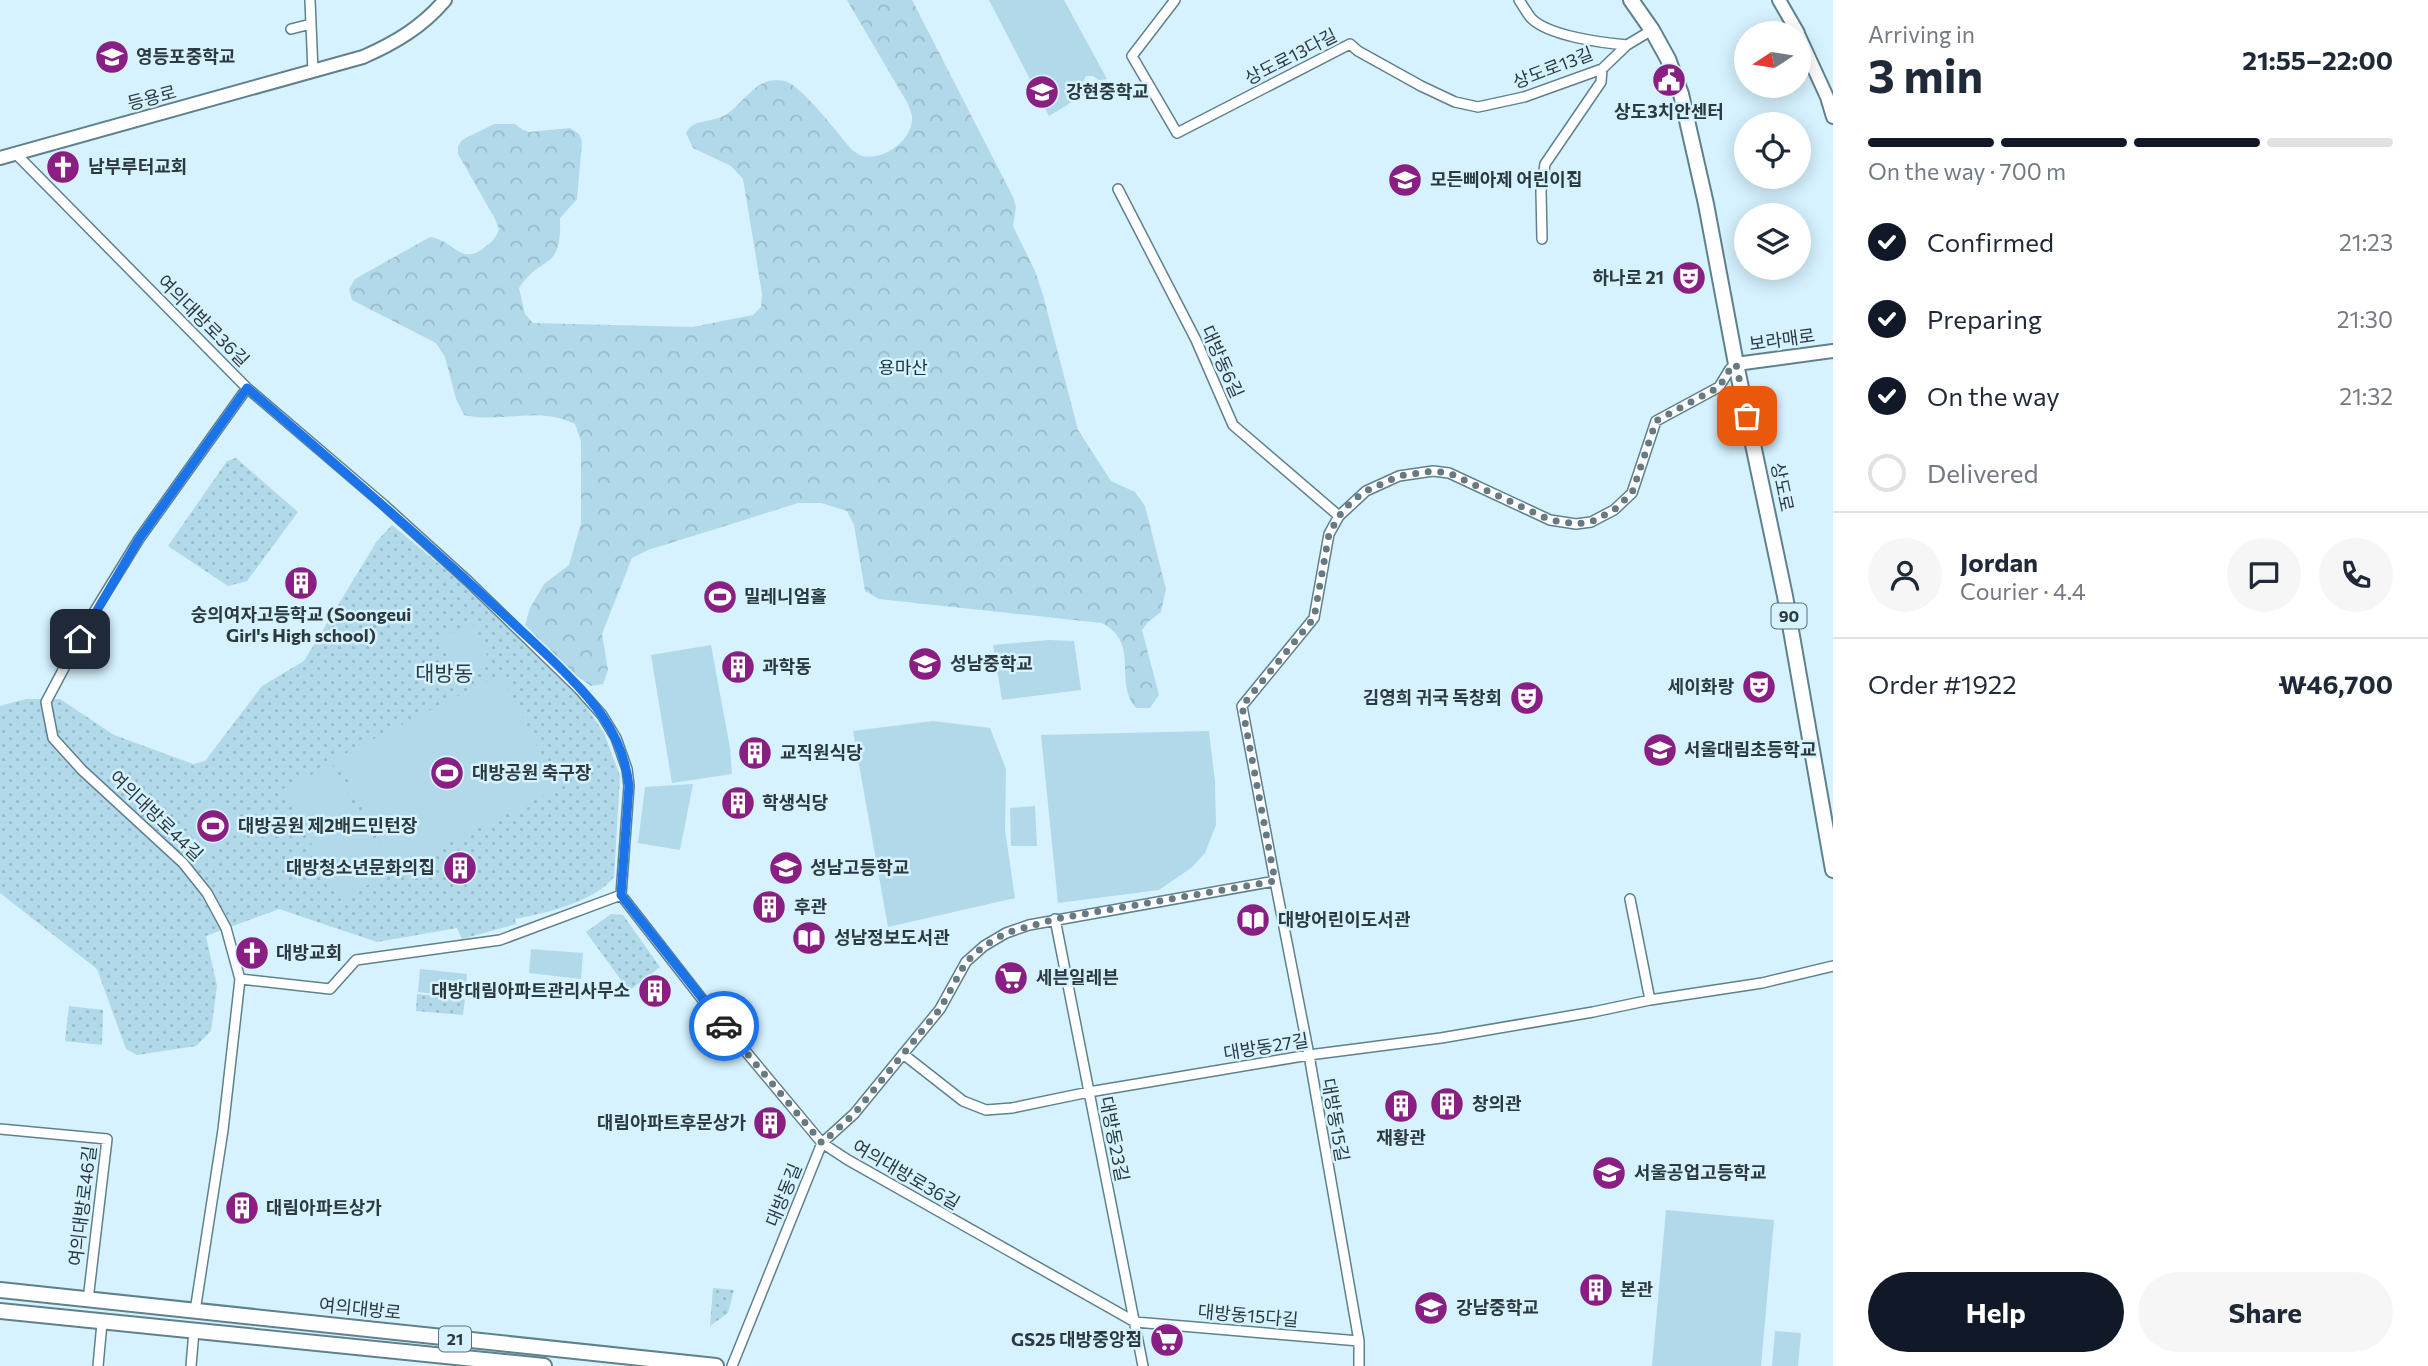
<!DOCTYPE html>
<html lang="en">
<head>
<meta charset="utf-8">
<style>
  :root { --surface:#fff; --page:#f6f6f7; --text:#1f2937; --muted:#747a83; --line:#e0e1e3; --accent:#111827 }
  body { margin:0; font-family:Commissioner,"Noto Sans KR",sans-serif; background:var(--page); color:var(--text); height:100vh; display:flex; flex-direction:column; font-size:26px; white-space:nowrap }
  * { box-sizing:border-box; margin:0 }
  p { font-size:23px; color:var(--muted) }
  .icon { flex:none; width:38px; height:38px; fill:none; stroke:currentColor; stroke-width:2; stroke-linecap:round; stroke-linejoin:round }
  .map { position:relative; flex:1; overflow:hidden }
  .side { display:flex; flex-direction:column; background:var(--surface); width:595px }
  .side>* { flex:none }
  .needle { width:46px; rotate:258deg }
  .buttons { position:absolute; left:1734px; top:21px; display:grid; gap:14px }
  .buttons a { display:grid; place-items:center; width:77px; height:77px; border-radius:50%; background:var(--surface); box-shadow:0 4px 18px #0003; font-size:35px }
  .pin { position:absolute; display:grid; place-items:center; width:60px; height:60px; color:#fff; margin:-30px; border-radius:14px; box-shadow:0 4px 10px #0006 }
  .courier { position:absolute; display:grid; place-items:center; width:70px; height:70px; margin:-35px; border:5px solid #1a73e8; border-radius:50%; background:#fff; color:#222; box-shadow:0 2px 9px #0007 }
  .summary em { font-style:normal; font-weight:700 }
  .summary div { display:flex; flex-direction:column-reverse }
  .summary { display:flex; align-items:center; justify-content:space-between; height:119px; padding:0 35px }
  h1 { font-size:46px; font-weight:700; line-height:52px }
  .bar { display:grid; grid-template-columns:repeat(4,1fr); gap:10px 7px; align-content:center; height:84px; padding:0 35px }
  .bar i { height:9px; border-radius:5px; background:var(--line) }
  .bar .selected { background:var(--accent) }
  .bar p { grid-column:span 4 }
  .line { display:flex; align-items:center; gap:18px; padding:0 35px; border-top:2px solid var(--line) }
  .line div { flex:1 }
  .round { display:grid; place-items:center; flex:none; width:74px; height:74px; border-radius:37px; background:var(--page) }
  ol { padding:0 35px; list-style:none }
  li { display:flex; align-items:center; gap:21px; height:77px }
  li p { margin-inline-start:auto }
  li .icon { padding:7px; border-radius:50%; background:var(--accent); color:#fff; stroke-width:4 }
  li:last-child { color:var(--muted) }
  li i { width:38px; height:38px; border:4px solid var(--line); border-radius:50% }
  .button { display:flex; gap:14px; margin-top:auto; padding:14px 35px }
  .button a { flex:1; height:80px; border-radius:42px; background:var(--accent); color:#fff; font-size:28px; font-weight:700; line-height:80px; text-align:center }
  .button a+a { background:var(--page); color:var(--text) }
  main { display:flex; flex:1; min-height:0 }
  .map>svg:first-child { display:block }
  .forest { fill:url(#forest-crowns) }
  .park { fill:url(#park-dots) }
  .pitch { fill:#b1d9ea }
  .lines { fill:none; stroke-linecap:round; stroke-linejoin:round }
  .street-casing { stroke:#5f808d; stroke-width:12 }
  .secondary-casing { stroke:#5f808d; stroke-width:16 }
  .primary-casing { stroke:#5f808d; stroke-width:18 }
  .street { stroke:#fff; stroke-width:9 }
  .secondary { stroke:#fff; stroke-width:12 }
  .primary { stroke:#fff; stroke-width:14 }
  .done { stroke:#677a82; stroke-width:7; stroke-dasharray:0 12.6 }
  .route { stroke:#1a73e8; stroke-width:9 }
  .labels { text-anchor:middle; stroke-width:5; stroke-linejoin:round; paint-order:stroke }
  .shield { fill:#d5f2fe; stroke:#5f7179; stroke-width:2 }
  .shield-label { font-size:16px; font-weight:bold; fill:#2c3a40 }
  .poi-label { font-size:18px; font-weight:bold; fill:#2c3a40; stroke:#d5f2fe; text-anchor:start }
  .street-label { font-size:18px; fill:#2c3a40; stroke:#d5f2fe }
  .park-label { font-size:18px; fill:#13333e; stroke:#d5f2fe }
  .quarter-label { font-size:21px; fill:#2c3a40; stroke:#d5f2fe }
</style>
</head>
<body>
<main>
<div class="map">
<svg width="1833" height="1366" viewBox="0 0 1833 1366">
  <defs>
    <pattern id="forest-crowns" width="20" height="18" patternUnits="userSpaceOnUse" patternTransform="scale(1.75)"><rect width="20" height="18" fill="#b1d9ea"/><path d="M2 6a3 3 0 1 1 6 0M12 15a3 3 0 1 1 6 0" fill="none" stroke="#98bbca"/></pattern>
    <pattern id="park-dots" width="8" height="8" patternUnits="userSpaceOnUse" patternTransform="scale(1.75)"><rect width="8" height="8" fill="#b1d9ea"/><path d="M2 2h.1M6 6h.1" fill="none" stroke="#98bbca" stroke-width="1.8" stroke-linecap="round"/></pattern>
  </defs>
  <rect width="100%" height="100%" fill="#d5f2fe"/>
  <!-- forest -->
  <path class="forest" d="M 847,0 L 912,0 L 1013,197 L 1016,207 L 1013,226 L 1035,271 L 1043,295 L 1078,430 L 1111,481 L 1135,492 L 1145,506 L 1166,589 L 1161,612 L 1148,622 L 1142,630 L 1159,695 L 1150,708 L 1136,708 C 1113,680 1141,644 1102,623 L 879,599 L 865,591 L 854,525 L 847,511 L 821,503 L 798,503 L 648,550 L 632,558 L 602,634 L 608,670 L 603,684 L 591,686 L 577,676 L 525,625 L 530,608 L 544,584 L 569,565 L 581,523 L 581,441 L 575,424 C 537,405 504,424 464,415 L 456,399 L 445,357 L 436,343 L 352,300 L 349,289 L 355,279 L 430,237 C 454,240 461,267 485,247 C 493,241 496,238 499,229 L 495,219 L 458,154 L 458,146 L 462,140 L 494,124 L 515,124 L 523,130 L 529,132 L 570,128 L 579,134 L 582,142 L 577,199 L 560,218 C 562,273 542,253 519,288 L 525,314 L 533,323 L 692,327 L 753,315 L 761,307 L 762,294 L 743,179 L 731,166 L 693,148 L 686,133 C 693,118 712,124 727,114 C 742,104 751,86 769,81 C 773,80 781,80 785,81 C 802,86 839,135 852,150 C 856,152 859,155 862,156 C 883,161 911,141 912,120 C 913,115 909,108 908,104 Z"/>
  <!-- park -->
  <path class="park" d="M 236,458 L 298,512 L 247,581 L 228,586 L 168,546 L 227,461 Z
    M 392,525 L 463,584 L 574,689 L 604,733 L 620,776 L 614,877 C 594,902 546,913 515,919 L 516,924 L 462,939 L 457,928 L 377,942 L 279,909 L 206,936 L 217,986 L 211,1031 L 196,1046 L 137,1055 L 126,1049 L 97,969 L 0,893 L 0,706 L 26,699 L 60,699 L 114,735 L 193,764 L 205,761 L 262,686 L 304,661 L 377,541 Z
    M 611,914 L 623,915 L 660,967 L 629,991 L 586,932 Z
    M 417,994 L 465,999 L 463,1015 L 416,1011 Z
    M 69,1006 L 103,1010 L 102,1045 L 65,1041 Z
    M 713,1288 L 734,1290 L 728,1313 L 710,1326 Z"/>
  <!-- pitch -->
  <path class="pitch" d="M 989,0 L 1064,0 L 1107,79 L 1099,80 L 1093,76 L 1086,76 L 1081,85 L 1085,94 L 1049,116 Z
    M 472,623 L 491,664 L 457,680 L 439,638 Z
    M 1049,640 L 1074,641 L 1081,690 L 1002,700 L 993,645 Z
    M 711,645 L 730,748 L 732,774 L 672,783 L 651,655 Z
    M 501,674 L 558,788 L 394,871 L 337,758 Z
    M 933,721 L 990,728 L 1006,769 L 1005,830 L 1015,898 L 888,927 L 853,731 Z
    M 1209,731 L 1215,782 L 1216,825 L 1205,853 L 1191,868 L 1159,890 L 1058,903 L 1041,735 Z
    M 332,764 L 389,874 L 340,899 L 283,789 Z
    M 693,784 L 680,850 L 638,843 L 645,787 Z
    M 221,797 L 243,830 L 205,856 L 183,823 Z
    M 1035,806 L 1037,846 L 1011,846 L 1010,808 Z
    M 531,949 L 583,953 L 581,979 L 529,973 Z
    M 420,969 L 467,974 L 465,997 L 418,992 Z
    M 1666,1210 L 1774,1220 L 1761,1366 L 1652,1366 Z
    M 1775,1331 L 1801,1333 L 1798,1366 L 1772,1366 Z"/>
  <g class="lines">
    <!-- street casing -->
    <g class="street-casing">
      <path id="street" d="M 1175,0 L 1132,56 L 1177,133 L 1350,44 L 1358,51 L 1421,86 L 1455,102 L 1478,107 L 1524,97 L 1602,69 L 1627,45 L 1652,30
        M 1519,0 C 1523,6 1527,13 1531,18 C 1548,36 1603,43 1627,45
        M 311,24 L 313,72
        M 291,29 L 311,24 L 310,0
        M 15,153 L 247,388 L 384,505 L 468,581 L 579,689 L 602,715 L 616,738 L 627,769 L 629,786 L 621,895 L 702,999 L 822,1143 L 848,1160 L 1135,1322 L 1359,1341
        M 1118,189 L 1196,340 L 1233,425 L 1339,516
        M 1542,239 L 1541,191 L 1545,164 L 1601,82 L 1602,69
        M 1275,881 L 1309,1055 L 1359,1341 L 1359,1366
        M 1630,899 L 1650,1000
        M 1055,919 L 1143,1366
        M 240,979 L 330,989 L 356,960 L 500,940 L 621,895
        M 903,1054 L 963,1101 L 986,1110 L 1012,1108 L 1089,1092 L 1309,1055 L 1441,1038 L 1593,1012 L 1650,1000 L 1762,983 L 1833,966
        M 0,1129 L 107,1139 L 88,1300
        M 195,1311 L 223,1130 L 240,979 L 226,928 L 207,893 L 183,863 L 82,770 L 53,738 L 46,702 L 91,617 L 139,539 L 247,388
        M 98,1366 L 102,1323
        M 191,1366 L 194,1331
        M 732,1366 L 822,1143 L 854,1114 L 940,1009 L 966,962 L 984,946 L 1006,933 L 1029,925 L 1275,881 L 1242,706 L 1314,618 L 1329,534 L 1339,516 L 1366,491 L 1399,476 L 1433,471 L 1449,473 L 1550,520 L 1576,524 L 1591,522 L 1614,510 L 1632,493 L 1656,421 L 1719,387 L 1730,369 L 1736,364"/>
    </g>
    <!-- secondary casing -->
    <g class="secondary-casing">
      <path id="secondary" d="M 1779,0 L 1798,33
        M 1799,36 L 1827,97 L 1833,117
        M 0,158 L 363,57 C 395,43 422,27 445,0
        M 1736,364 L 1833,351"/>
    </g>
    <!-- primary casing -->
    <g class="primary-casing">
      <path id="primary" d="M 1631,0 L 1652,30 L 1668,59 L 1681,94 L 1706,204 L 1736,364 L 1785,596 L 1833,870
        M 0,1290 L 716,1366
        M 0,1311 L 544,1366"/>
    </g>
    <!-- street -->
    <use href="#street" class="street"/>
    <!-- secondary -->
    <use href="#secondary" class="secondary"/>
    <!-- primary -->
    <use href="#primary" class="primary"/>
  </g>
  <g class="lines">
    <!-- done -->
    <path class="done" d="M 724,1026 L 822,1143 L 854,1114 L 940,1009 L 966,962 L 984,946 L 1006,933 L 1055,919 L 1275,881 L 1242,706 L 1314,618 L 1329,534 L 1339,516 L 1351,502 L 1366,491 L 1399,476 L 1433,471 L 1449,473 L 1550,520 L 1576,524 L 1591,522 L 1614,510 L 1632,493 L 1656,421 L 1719,387 L 1730,369 L 1736,364 L 1747,416"/>
    <!-- route -->
    <path class="route" d="M 80,639 L 139,539 L 247,388 C 334,463 420,536 503,614 C 534,643 580,683 603,717 C 618,739 626,760 629,786 L 621,895 L 724,1026"/>
  </g>
  <!-- icons -->
  <defs>
    <g id="school-disc" transform="scale(1.75)"><circle r="9.5" fill="#891e83" stroke="#d5f2fe"/><path d="M0-5L7-2L0 1L-7-2ZM-4 1L0 2.5L4 1V4Q0 6-4 4Z" fill="#fff"/></g>
    <g id="civic-disc" transform="scale(1.75)"><circle r="9.5" fill="#891e83" stroke="#d5f2fe"/><path d="M-.6-6.5H3V-4.5H.6V-3L4-1V1h2V6H-6V1h2V-1L-.6-3ZM-1.2 2.5V6h2.4V2.5Z" fill="#fff"/></g>
    <g id="church-disc" transform="scale(1.75)"><circle r="9.5" fill="#891e83" stroke="#d5f2fe"/><path d="M-1.2-6h2.4v3.5h3.3v2.4h-3.3V6h-2.4V-.1h-3.3v-2.4h3.3Z" fill="#fff"/></g>
    <g id="theatre-disc" transform="scale(1.75)"><circle r="9.5" fill="#891e83" stroke="#d5f2fe"/><path d="M-5-5.5Q0-4 5-5.5V0Q5 5 0 6Q-5 5-5 0ZM-3.3-2.5H-1v1.5H-3.3ZM1-2.5H3.3v1.5H1ZM-2.8 1Q0 5.5 2.8 1Z" fill="#fff"/></g>
    <g id="building-disc" transform="scale(1.75)"><circle r="9.5" fill="#891e83" stroke="#d5f2fe"/><path d="M-4-6H4V6H1V3H-1V6H-4ZM-2.5-4.3h1.7v1.8h-1.7ZM.8-4.3h1.7v1.8H.8ZM-2.5-1h1.7V.8h-1.7ZM.8-1h1.7V.8H.8Z" fill="#fff"/></g>
    <g id="stadium-disc" transform="scale(1.75)"><circle r="9.5" fill="#891e83" stroke="#d5f2fe"/><path d="M0-5a6.5 5 0 1 0 0 10a6.5 5 0 1 0 0-10ZM-3.5-1.8h7v3.6h-7Z" fill="#fff"/></g>
    <g id="library-disc" transform="scale(1.75)"><circle r="9.5" fill="#891e83" stroke="#d5f2fe"/><path d="M-6-4Q-3-5.5-.7-3.5V5Q-3 3-6 4ZM6-4Q3-5.5 .7-3.5V5Q3 3 6 4Z" fill="#fff"/></g>
    <g id="supermarket-disc" transform="scale(1.75)"><circle r="9.5" fill="#891e83" stroke="#d5f2fe"/><path d="M-6-5.5h2.5l.6 2H6L4.5 2H-2.5L-4.4-4H-6ZM-1.5 3.2a1.3 1.3 0 1 0 .1 0ZM3 3.2a1.3 1.3 0 1 0 .1 0Z" fill="#fff"/></g>
  </defs>
  <g fill-rule="evenodd">
    <use href="#school-disc" x="112" y="57"/>
    <use href="#civic-disc" x="1669" y="80"/>
    <use href="#school-disc" x="1042" y="92"/>
    <use href="#church-disc" x="63" y="167"/>
    <use href="#school-disc" x="1405" y="180"/>
    <use href="#theatre-disc" x="1689" y="278"/>
    <use href="#building-disc" x="301" y="583"/>
    <use href="#stadium-disc" x="720" y="597"/>
    <use href="#school-disc" x="925" y="664"/>
    <use href="#building-disc" x="738" y="667"/>
    <use href="#theatre-disc" x="1759" y="687"/>
    <use href="#theatre-disc" x="1527" y="698"/>
    <use href="#school-disc" x="1660" y="750"/>
    <use href="#building-disc" x="755" y="753"/>
    <use href="#stadium-disc" x="447" y="773"/>
    <use href="#building-disc" x="738" y="803"/>
    <use href="#stadium-disc" x="213" y="826"/>
    <use href="#building-disc" x="460" y="868"/>
    <use href="#school-disc" x="786" y="868"/>
    <use href="#building-disc" x="769" y="907"/>
    <use href="#library-disc" x="1253" y="920"/>
    <use href="#library-disc" x="809" y="938"/>
    <use href="#church-disc" x="252" y="953"/>
    <use href="#supermarket-disc" x="1011" y="978"/>
    <use href="#building-disc" x="655" y="991"/>
    <use href="#building-disc" x="1447" y="1104"/>
    <use href="#building-disc" x="1401" y="1106"/>
    <use href="#building-disc" x="770" y="1123"/>
    <use href="#school-disc" x="1609" y="1173"/>
    <use href="#building-disc" x="242" y="1208"/>
    <use href="#building-disc" x="1596" y="1290"/>
    <use href="#school-disc" x="1431" y="1308"/>
    <use href="#supermarket-disc" x="1167" y="1340"/>
  </g>
  <g class="labels">
    <!-- shield labels -->
    <g class="shield">
      <rect x="1771.5" y="603.5" width="35" height="25" rx="5"/>
      <rect x="439" y="1326.5" width="32" height="25" rx="5"/>
    </g>
    <g class="shield-label">
      <text x="1789" y="622">90</text>
      <text x="455" y="1345">21</text>
    </g>
    <!-- poi labels -->
    <g class="poi-label">
      <text x="136" y="63">영등포중학교</text>
      <text x="1066" y="98">강현중학교</text>
      <text x="1669" y="118" text-anchor="middle">상도3치안센터</text>
      <text x="88" y="173">남부루터교회</text>
      <text x="1430" y="186">모든삐아제 어린이집</text>
      <text x="1664" y="284" text-anchor="end">하나로 21</text>
      <text x="744" y="603">밀레니엄홀</text>
      <text x="301" y="621" text-anchor="middle">숭의여자고등학교 (Soongeui<tspan x="301" dy="21">Girl's High school)</tspan></text>
      <text x="950" y="670">성남중학교</text>
      <text x="762" y="673">과학동</text>
      <text x="1734" y="693" text-anchor="end">세이화랑</text>
      <text x="1502" y="704" text-anchor="end">김영희 귀국 독창회</text>
      <text x="1684" y="756">서울대림초등학교</text>
      <text x="780" y="759">교직원식당</text>
      <text x="472" y="779">대방공원 축구장</text>
      <text x="762" y="809">학생식당</text>
      <text x="238" y="832">대방공원 제2배드민턴장</text>
      <text x="435" y="874" text-anchor="end">대방청소년문화의집</text>
      <text x="810" y="874">성남고등학교</text>
      <text x="794" y="913">후관</text>
      <text x="1278" y="926">대방어린이도서관</text>
      <text x="834" y="944">성남정보도서관</text>
      <text x="276" y="959">대방교회</text>
      <text x="1036" y="984">세븐일레븐</text>
      <text x="630" y="997" text-anchor="end">대방대림아파트관리사무소</text>
      <text x="1472" y="1110">창의관</text>
      <text x="746" y="1129" text-anchor="end">대림아파트후문상가</text>
      <text x="1401" y="1144" text-anchor="middle">재황관</text>
      <text x="1634" y="1179">서울공업고등학교</text>
      <text x="266" y="1214">대림아파트상가</text>
      <text x="1620" y="1296">본관</text>
      <text x="1456" y="1314">강남중학교</text>
      <text x="1142" y="1346" text-anchor="end">GS25 대방중앙점</text>
    </g>
    <!-- street labels -->
    <g class="street-label">
      <text transform="translate(1291 57) rotate(-27)" y="6">상도로13다길</text>
      <text transform="translate(1553 68) rotate(-21)" y="6">상도로13길</text>
      <text transform="translate(152 98) rotate(-15)" y="6">등용로</text>
      <text transform="translate(203 321) rotate(45)" y="6">여의대방로36길</text>
      <text transform="translate(1782 340) rotate(-8)" y="6">보라매로</text>
      <text transform="translate(1222 362) rotate(66)" y="6">대방동6길</text>
      <text transform="translate(1782 487) rotate(78)" y="6">상도로</text>
      <text transform="translate(156 816) rotate(44)" y="6">여의대방로44길</text>
      <text transform="translate(1266 1047) rotate(-9)" y="6">대방동27길</text>
      <text transform="translate(1335 1120) rotate(80)" y="6">대방동15길</text>
      <text transform="translate(1114 1139) rotate(79)" y="6">대방동23길</text>
      <text transform="translate(906 1175) rotate(30)" y="6">여의대방로36길</text>
      <text transform="translate(784 1195) rotate(-68)" y="6">대방동길</text>
      <text transform="translate(83 1206) rotate(-83)" y="6">여의대방로46길</text>
      <text transform="translate(360 1309) rotate(6)" y="6">여의대방로</text>
      <text transform="translate(1248 1316) rotate(5)" y="6">대방동15다길</text>
    </g>
    <!-- park labels -->
    <g class="park-label">
      <text x="903" y="374">용마산</text>
    </g>
    <!-- quarter labels -->
    <g class="quarter-label">
      <text x="444" y="681">대방동</text>
    </g>
  </g>
</svg>
<div class="buttons">
<a><svg class="needle" viewBox="-14 -14 28 28"><path d="M0-13l5 13h-10z" fill="#e53935"/><path d="M0 13l5-13h-10z" fill="#747a83"/></svg></a>
<a><svg class="icon" aria-label="locate" viewBox="0 0 24 24"><circle cx="12" cy="12" r="6"/><path d="M12 2v4M12 18v4M2 12h4M18 12h4"/></svg></a>
<a><svg class="icon" aria-label="layers" viewBox="0 0 24 24"><path d="M12 4l9 5-9 5-9-5zM3 14l9 5 9-5"/></svg></a>
</div>
<div class="pin" style="left:1747px;top:416px;background:#ea580c"><svg class="icon" aria-label="bag" viewBox="0 0 24 24"><path d="M5 8h14l-1 12H6zM9 8a3 3 0 0 1 6 0"/></svg></div>
<div class="pin" style="left:80px;top:639px;background:#1f2937"><svg class="icon" aria-label="home" viewBox="0 0 24 24"><path d="M3 11l9-7 9 7M6 9v11h12V9"/></svg></div>
<div class="courier" style="left:724px;top:1026px"><svg class="icon" aria-label="car" viewBox="0 0 24 24"><path d="M5 17H2v-5l4-1 3-4h7l3 4 3 1v5h-3M9 17h6M6 11h13"/><circle cx="7" cy="17" r="2"/><circle cx="17" cy="17" r="2"/></svg></div>
</div>
<section class="side">
<div class="summary"><div><h1>3 min</h1><p>Arriving in</p></div><em>21:55–22:00</em></div>
<div class="bar"><i class="selected"></i><i class="selected"></i><i class="selected"></i><i></i><p>On the way · 700 m</p></div>
<ol>
<li><svg class="icon" aria-label="check" viewBox="0 0 24 24"><path d="M5 12l5 5 9-10"/></svg>Confirmed<p>21:23</p></li>
<li><svg class="icon" aria-label="check" viewBox="0 0 24 24"><path d="M5 12l5 5 9-10"/></svg>Preparing<p>21:30</p></li>
<li><svg class="icon" aria-label="check" viewBox="0 0 24 24"><path d="M5 12l5 5 9-10"/></svg>On the way<p>21:32</p></li>
<li><i></i>Delivered</li>
</ol>
<div class="line" style="height:126px"><a class="round"><svg class="icon" aria-label="person" viewBox="0 0 24 24"><circle cx="12" cy="8" r="4"/><path d="M4 21q1-7 8-7t8 7"/></svg></a><div><b>Jordan</b><p>Courier · 4.4</p></div><a class="round"><svg class="icon" aria-label="chat" viewBox="0 0 24 24"><path d="M4 5h16v11H9l-5 4z"/></svg></a><a class="round"><svg class="icon" aria-label="phone" viewBox="0 0 24 24"><path d="M5 4h4l2 5-3 2q2 4 5 5l2-3 5 2v4C11 20 4 13 5 4z"/></svg></a></div>
<div class="line" style="height:91px"><div>Order #1922</div><b>₩46,700</b></div>
<div class="button"><a>Help</a><a>Share</a></div>
</section>
</main>
</body>
</html>
